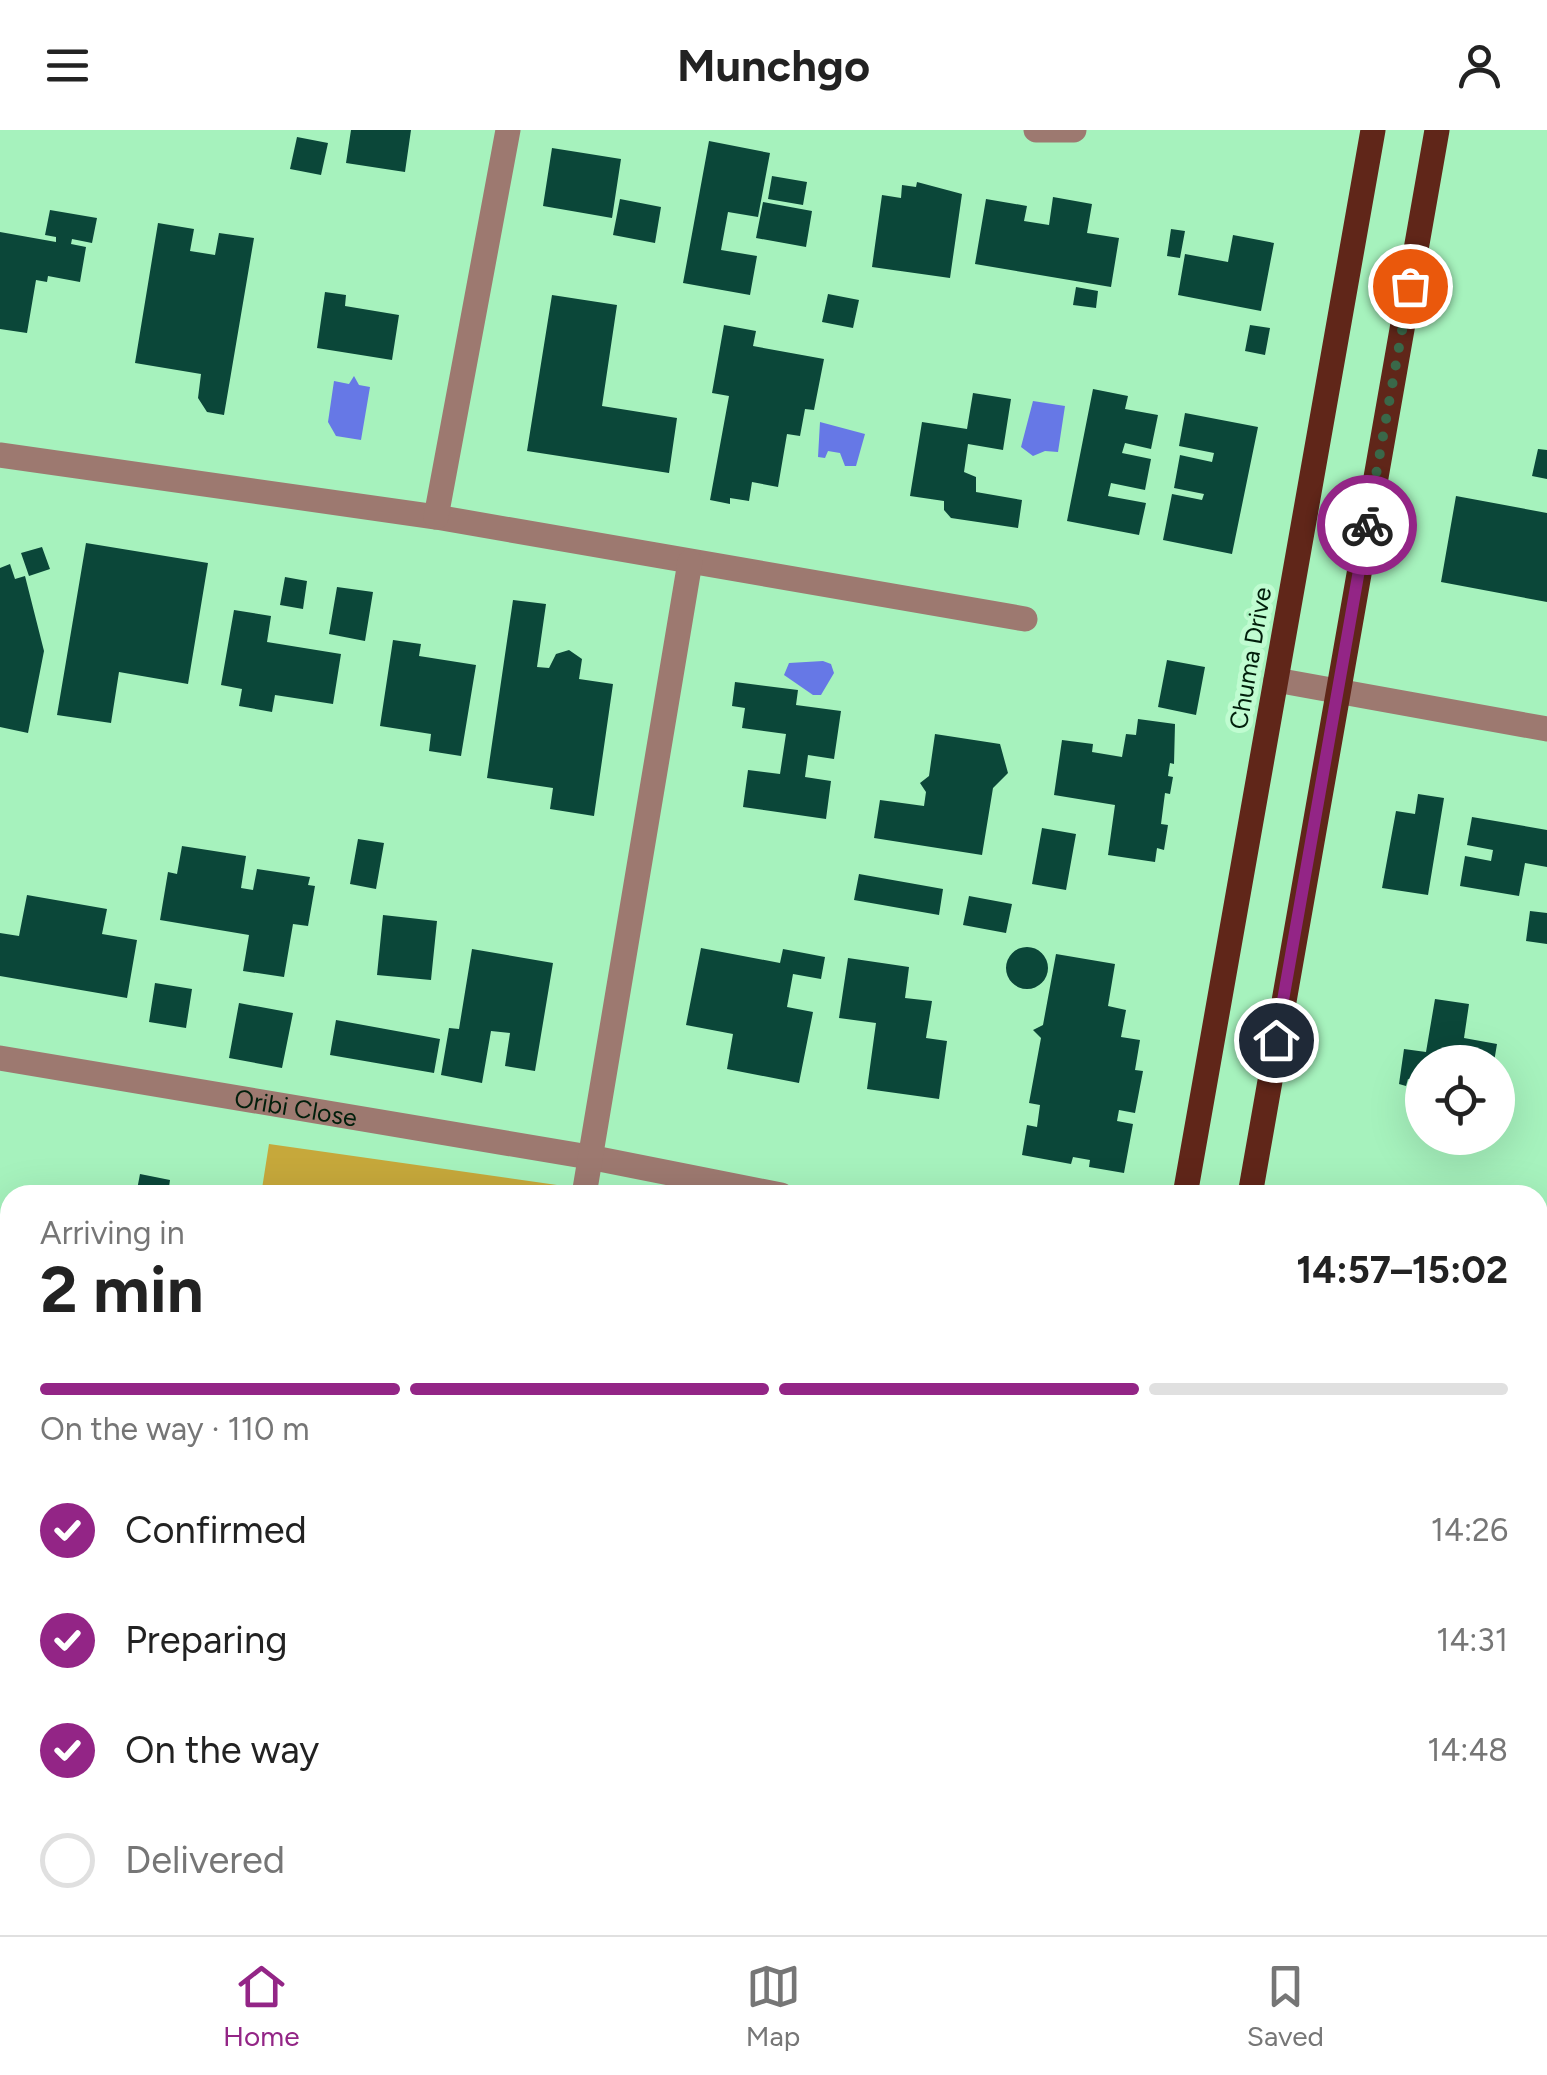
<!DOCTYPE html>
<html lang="en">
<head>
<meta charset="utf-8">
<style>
  :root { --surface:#fff; --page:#f2f2f2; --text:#222; --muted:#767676; --line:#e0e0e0; --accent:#932586 }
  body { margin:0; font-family:Figtree,sans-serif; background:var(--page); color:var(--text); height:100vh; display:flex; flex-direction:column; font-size:38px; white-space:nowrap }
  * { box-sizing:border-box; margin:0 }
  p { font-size:32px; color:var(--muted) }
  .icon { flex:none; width:55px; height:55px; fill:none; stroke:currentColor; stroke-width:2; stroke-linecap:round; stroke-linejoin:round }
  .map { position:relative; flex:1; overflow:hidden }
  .side { position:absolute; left:0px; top:1055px; width:1548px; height:750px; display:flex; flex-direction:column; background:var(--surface); border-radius:30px 30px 0 0; box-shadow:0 10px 40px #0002 }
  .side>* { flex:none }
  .tools { position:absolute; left:1405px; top:915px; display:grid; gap:20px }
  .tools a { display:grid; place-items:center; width:110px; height:110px; border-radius:50%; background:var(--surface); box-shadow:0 10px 40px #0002; font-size:50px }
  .pin { position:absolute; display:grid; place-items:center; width:85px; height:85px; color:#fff; margin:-42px; border:5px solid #fff; border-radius:50%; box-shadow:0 2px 10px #0007 }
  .courier { position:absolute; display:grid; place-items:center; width:100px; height:100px; margin:-50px; border:8px solid #932586; border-radius:50%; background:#fff; color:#222; box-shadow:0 2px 12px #0007 }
  .head em { font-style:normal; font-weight:700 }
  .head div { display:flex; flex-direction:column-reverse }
  .head { display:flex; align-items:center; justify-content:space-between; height:170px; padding:0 40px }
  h1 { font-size:65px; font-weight:700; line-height:75px }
  .bar { display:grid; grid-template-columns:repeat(4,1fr); gap:15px 10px; align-content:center; height:120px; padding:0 40px }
  .bar i { height:12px; border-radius:8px; background:var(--line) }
  .bar .on { background:var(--accent) }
  .bar p { grid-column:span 4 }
  ol { padding:0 40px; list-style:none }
  li { display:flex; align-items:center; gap:30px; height:110px }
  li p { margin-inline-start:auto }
  li .icon { padding:10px; border-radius:50%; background:var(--accent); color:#fff; stroke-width:4 }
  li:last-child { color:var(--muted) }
  li i { width:55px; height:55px; border:5px solid var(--line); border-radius:50% }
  header { display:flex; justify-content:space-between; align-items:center; height:130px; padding:0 40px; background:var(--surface); font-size:45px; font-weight:700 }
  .tab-bar { display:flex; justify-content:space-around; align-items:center; height:140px; border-top:2px solid var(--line); background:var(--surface); font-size:28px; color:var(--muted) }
  .tab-bar a { display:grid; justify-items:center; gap:5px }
  .tab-bar .on { color:var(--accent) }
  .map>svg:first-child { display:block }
  .green { fill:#c6a83b }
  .water { fill:#6678e6 }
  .building { fill:#0b4739 }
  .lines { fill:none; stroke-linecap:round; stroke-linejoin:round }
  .minor { stroke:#9d7970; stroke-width:25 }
  .major { stroke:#602619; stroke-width:25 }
  .done { stroke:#3a6849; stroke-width:10; stroke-dasharray:0 18 }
  .route { stroke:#932586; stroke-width:12 }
  .labels { text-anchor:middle; stroke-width:10; stroke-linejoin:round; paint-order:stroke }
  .street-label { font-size:25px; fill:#001e0b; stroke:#c0fcd1 }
</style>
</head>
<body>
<header><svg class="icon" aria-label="menu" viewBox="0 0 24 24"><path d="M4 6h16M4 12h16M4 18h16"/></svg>Munchgo<svg class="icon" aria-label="person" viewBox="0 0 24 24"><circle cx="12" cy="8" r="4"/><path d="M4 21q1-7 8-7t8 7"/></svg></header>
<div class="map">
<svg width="1547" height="1805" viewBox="0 0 1547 1805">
  <rect width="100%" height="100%" fill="#a6f2bd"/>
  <!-- green -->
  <path class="green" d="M 269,1014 L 557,1055 L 555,1065 L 261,1065 Z"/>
  <!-- water -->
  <path class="water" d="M 354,246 L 359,255 L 370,257 L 361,310 L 336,306 L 328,292 L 334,251 L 349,254 Z
    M 1033,271 L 1065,276 L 1058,322 L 1045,321 L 1033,326 L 1021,317 Z
    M 820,292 L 865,304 L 856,336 L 845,336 L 840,323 L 828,321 L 825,328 L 818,327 Z
    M 823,531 L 831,534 L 834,543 L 821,565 L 813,565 L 784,545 L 789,533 Z"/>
  <!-- building -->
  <path class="building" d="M 351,0 L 411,0 L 405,42 L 346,33 Z
    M 297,7 L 328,13 L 321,45 L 290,39 Z
    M 709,11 L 770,23 L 758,87 L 728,82 L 721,120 L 757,126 L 750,165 L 683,153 Z
    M 552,18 L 621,29 L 612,88 L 543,76 Z
    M 772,46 L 807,52 L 803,75 L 768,69 Z
    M 917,52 L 962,64 L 950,148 L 872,137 L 882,65 L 901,68 L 902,55 L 916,57 Z
    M 1053,67 L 1092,74 L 1087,103 L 1119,108 L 1111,157 L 975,134 L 986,69 L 1027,76 L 1024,91 L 1049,95 Z
    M 620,69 L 661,77 L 655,113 L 613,105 Z
    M 763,72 L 812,81 L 806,117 L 756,108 Z
    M 50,80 L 97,88 L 92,113 L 72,109 L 71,114 L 86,117 L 80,152 L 48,146 L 47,152 L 36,150 L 27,203 L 0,199 L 0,102 L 56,112 L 56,107 L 45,105 Z
    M 158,93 L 194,99 L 190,121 L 215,125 L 219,103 L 254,108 L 224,285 L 207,282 L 198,268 L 201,244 L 135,233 Z
    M 1171,99 L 1185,101 L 1180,128 L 1167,126 Z
    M 1233,105 L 1274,113 L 1261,181 L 1178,165 L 1185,124 L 1228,132 Z
    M 1076,157 L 1098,161 L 1096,178 L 1073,175 Z
    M 325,162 L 346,165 L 345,176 L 399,185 L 392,230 L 317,218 Z
    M 828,164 L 859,170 L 853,198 L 822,192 Z
    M 552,165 L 617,175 L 602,276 L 677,288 L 669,343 L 527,321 Z
    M 724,195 L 756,201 L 753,216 L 824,229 L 814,280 L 805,279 L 800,306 L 787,304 L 778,357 L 752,352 L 749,371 L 730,368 L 730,374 L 710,370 L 729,266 L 712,263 Z
    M 1250,195 L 1270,198 L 1265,225 L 1245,221 Z
    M 1093,259 L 1128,266 L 1125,279 L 1158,285 L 1151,319 L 1125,313 L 1122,323 L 1151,329 L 1145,360 L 1111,353 L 1108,366 L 1146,373 L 1139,405 L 1067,391 Z
    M 973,263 L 1011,269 L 1003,320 L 968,314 L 964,342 L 976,347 L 976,362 L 1022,370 L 1018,398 L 951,388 L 944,380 L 944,371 L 910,366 L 922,292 L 967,299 Z
    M 1185,283 L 1258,297 L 1232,424 L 1163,410 L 1172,364 L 1202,370 L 1204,364 L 1174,358 L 1180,325 L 1212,332 L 1214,323 L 1179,316 Z
    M 1538,319 L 1547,320 L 1547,349 L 1532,346 Z
    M 1456,366 L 1547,383 L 1547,472 L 1441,452 Z
    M 86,413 L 208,433 L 188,554 L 119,542 L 111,593 L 57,585 Z
    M 42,417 L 50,439 L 29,446 L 21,423 Z
    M 10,434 L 15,449 L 25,446 L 44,521 L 28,603 L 0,597 L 0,438 Z
    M 285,447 L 307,451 L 303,479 L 280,475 Z
    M 337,457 L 373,462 L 365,511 L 329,504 Z
    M 513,470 L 546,474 L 537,537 L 549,538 L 556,524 L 569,520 L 582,529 L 579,549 L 613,554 L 594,686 L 550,679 L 553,658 L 487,648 Z
    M 234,480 L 271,486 L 267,512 L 341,524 L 333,574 L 275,565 L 272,582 L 239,576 L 242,559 L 221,555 Z
    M 393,510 L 421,514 L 419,526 L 476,535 L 461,626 L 429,621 L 431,604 L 380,596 Z
    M 1167,530 L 1205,537 L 1196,585 L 1158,577 Z
    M 735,552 L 798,560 L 796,575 L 841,581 L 834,629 L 808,625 L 805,647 L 831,651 L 826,689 L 743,677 L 748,640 L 780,644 L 786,604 L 742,598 L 745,578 L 732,576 Z
    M 1138,589 L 1175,594 L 1174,634 L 1170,633 L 1168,646 L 1173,647 L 1170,664 L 1165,663 L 1161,694 L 1168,695 L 1164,720 L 1157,718 L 1155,732 L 1108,725 L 1115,675 L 1054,665 L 1062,610 L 1093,614 L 1092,622 L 1122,627 L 1126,604 L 1136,605 Z
    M 935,604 L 1000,614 L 1008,643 L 993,658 L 982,725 L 874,708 L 880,670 L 924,676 L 926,662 L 920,653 L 929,646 Z
    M 1418,664 L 1444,668 L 1428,765 L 1382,758 L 1396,681 L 1415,684 Z
    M 1472,687 L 1547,700 L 1547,737 L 1525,733 L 1519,766 L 1460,756 L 1465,726 L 1491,731 L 1493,720 L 1467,715 Z
    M 1042,698 L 1076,704 L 1066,760 L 1032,754 Z
    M 358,709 L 384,713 L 376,759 L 350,754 Z
    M 182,716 L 246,726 L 241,758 L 253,760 L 257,739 L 310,747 L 308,755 L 315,756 L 308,796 L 293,794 L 284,847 L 243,841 L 249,805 L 160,790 L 168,742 L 177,744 Z
    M 859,744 L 943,759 L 939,785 L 854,770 Z
    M 27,765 L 107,779 L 102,804 L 137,810 L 127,868 L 0,846 L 0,803 L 19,806 Z
    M 969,766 L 1012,774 L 1006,803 L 963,795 Z
    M 1530,781 L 1547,783 L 1547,814 L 1526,811 Z
    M 383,785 L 437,791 L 431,850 L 377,845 Z
    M1006 838a21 21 0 1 1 42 0a21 21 0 1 1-42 0Z
    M 701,818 L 780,833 L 783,819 L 825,827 L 821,849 L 793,844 L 787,877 L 813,882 L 799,953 L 727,939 L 733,904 L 686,895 Z
    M 472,819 L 553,833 L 535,941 L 505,936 L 510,903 L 491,901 L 482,953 L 441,945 L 449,898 L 459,899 Z
    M 1056,824 L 1115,834 L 1108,876 L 1126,880 L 1121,907 L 1140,910 L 1135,940 L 1143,941 L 1135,983 L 1119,980 L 1117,991 L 1133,994 L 1124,1043 L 1089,1037 L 1090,1030 L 1073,1027 L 1071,1034 L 1022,1025 L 1027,995 L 1037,997 L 1040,975 L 1029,973 L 1041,908 L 1033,900 L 1043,895 Z
    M 848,828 L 909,837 L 905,868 L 932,871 L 926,908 L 947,911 L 939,969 L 867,959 L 876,893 L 839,888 Z
    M 155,853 L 192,859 L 186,898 L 149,892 Z
    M 1435,869 L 1469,874 L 1464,908 L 1497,914 L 1494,932 L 1422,932 L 1422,952 L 1408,949 L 1406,956 L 1399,954 L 1404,919 L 1426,922 Z
    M 239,873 L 293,883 L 282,938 L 229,928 Z
    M 336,890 L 440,909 L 434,943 L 330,925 Z
    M 140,1044 L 170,1050 L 168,1065 L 136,1065 Z
    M 241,1795 L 292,1795 L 301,1796 L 299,1805 L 239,1805 Z
    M 311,1795 L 349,1795 L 348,1805 L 317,1805 L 310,1801 Z
    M 380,1795 L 418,1795 L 416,1805 L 378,1805 Z
    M 464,1795 L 622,1795 L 620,1805 L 463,1805 Z
    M 671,1795 L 754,1795 L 752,1805 L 669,1805 Z
    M 759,1795 L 823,1795 L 821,1805 L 757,1805 Z
    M 880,1795 L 926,1803 L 926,1805 L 879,1805 Z"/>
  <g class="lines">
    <!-- minor -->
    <g class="minor">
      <path d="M 1036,0 L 1074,0"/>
      <path d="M 0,325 L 436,387 L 1025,489"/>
      <path d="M 436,387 L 508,0"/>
      <path d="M 1276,550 L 1547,599"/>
      <path id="s1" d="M 0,928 L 589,1027 L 781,1065"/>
      <path d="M 584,1065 L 690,432"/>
      <path d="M 1538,1262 L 1547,1264"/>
      <path d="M 0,1557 L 10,1559"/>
      <path d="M 1538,1773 L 1547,1771"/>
      <path d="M 203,1805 L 204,1795"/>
      <path d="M 1341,1805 L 1402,1795"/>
    </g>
    <!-- major -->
    <path class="major" d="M 1185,1065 L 1373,0
      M 1250,1065 L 1437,0
      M 1056,1805 L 1058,1795
      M 1125,1805 L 1127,1795"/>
  </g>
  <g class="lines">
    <!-- done -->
    <path class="done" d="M 1367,395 L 1410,156"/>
    <!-- route -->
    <path class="route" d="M 1276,910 L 1367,395"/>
  </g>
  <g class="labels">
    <!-- street labels -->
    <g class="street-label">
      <text transform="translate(1250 528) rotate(-80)" y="9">Chuma Drive</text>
      <text dy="9" stroke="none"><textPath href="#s1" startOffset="300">Oribi Close</textPath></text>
    </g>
  </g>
</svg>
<div class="tools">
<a><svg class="icon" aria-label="locate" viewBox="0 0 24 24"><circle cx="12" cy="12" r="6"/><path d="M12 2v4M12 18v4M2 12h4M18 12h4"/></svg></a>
</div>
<div class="pin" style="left:1410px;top:156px;background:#ea580c"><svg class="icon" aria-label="bag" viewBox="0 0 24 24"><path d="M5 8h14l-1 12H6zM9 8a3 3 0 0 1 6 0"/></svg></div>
<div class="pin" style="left:1276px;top:910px;background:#1f2937"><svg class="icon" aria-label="home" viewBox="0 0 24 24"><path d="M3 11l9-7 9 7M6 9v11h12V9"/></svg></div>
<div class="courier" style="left:1367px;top:395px"><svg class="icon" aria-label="bike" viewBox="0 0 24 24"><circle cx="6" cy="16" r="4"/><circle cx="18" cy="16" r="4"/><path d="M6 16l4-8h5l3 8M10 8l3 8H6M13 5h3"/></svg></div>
<section class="side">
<div class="head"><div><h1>2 min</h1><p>Arriving in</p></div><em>14:57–15:02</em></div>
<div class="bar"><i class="on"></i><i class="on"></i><i class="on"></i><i></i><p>On the way · 110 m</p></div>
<ol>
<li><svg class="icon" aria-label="check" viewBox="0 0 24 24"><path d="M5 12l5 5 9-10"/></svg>Confirmed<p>14:26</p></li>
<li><svg class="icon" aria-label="check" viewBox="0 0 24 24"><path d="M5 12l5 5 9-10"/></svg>Preparing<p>14:31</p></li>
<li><svg class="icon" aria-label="check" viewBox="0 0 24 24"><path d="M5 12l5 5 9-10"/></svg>On the way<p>14:48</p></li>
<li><i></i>Delivered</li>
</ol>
</section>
</div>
<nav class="tab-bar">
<a class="on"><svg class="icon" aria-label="home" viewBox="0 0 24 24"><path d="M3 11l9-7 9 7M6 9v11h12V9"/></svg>Home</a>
<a><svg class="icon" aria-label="map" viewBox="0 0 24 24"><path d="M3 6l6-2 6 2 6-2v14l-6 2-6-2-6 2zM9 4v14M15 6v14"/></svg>Map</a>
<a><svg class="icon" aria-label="saved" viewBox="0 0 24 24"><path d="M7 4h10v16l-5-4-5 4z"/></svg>Saved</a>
</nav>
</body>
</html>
